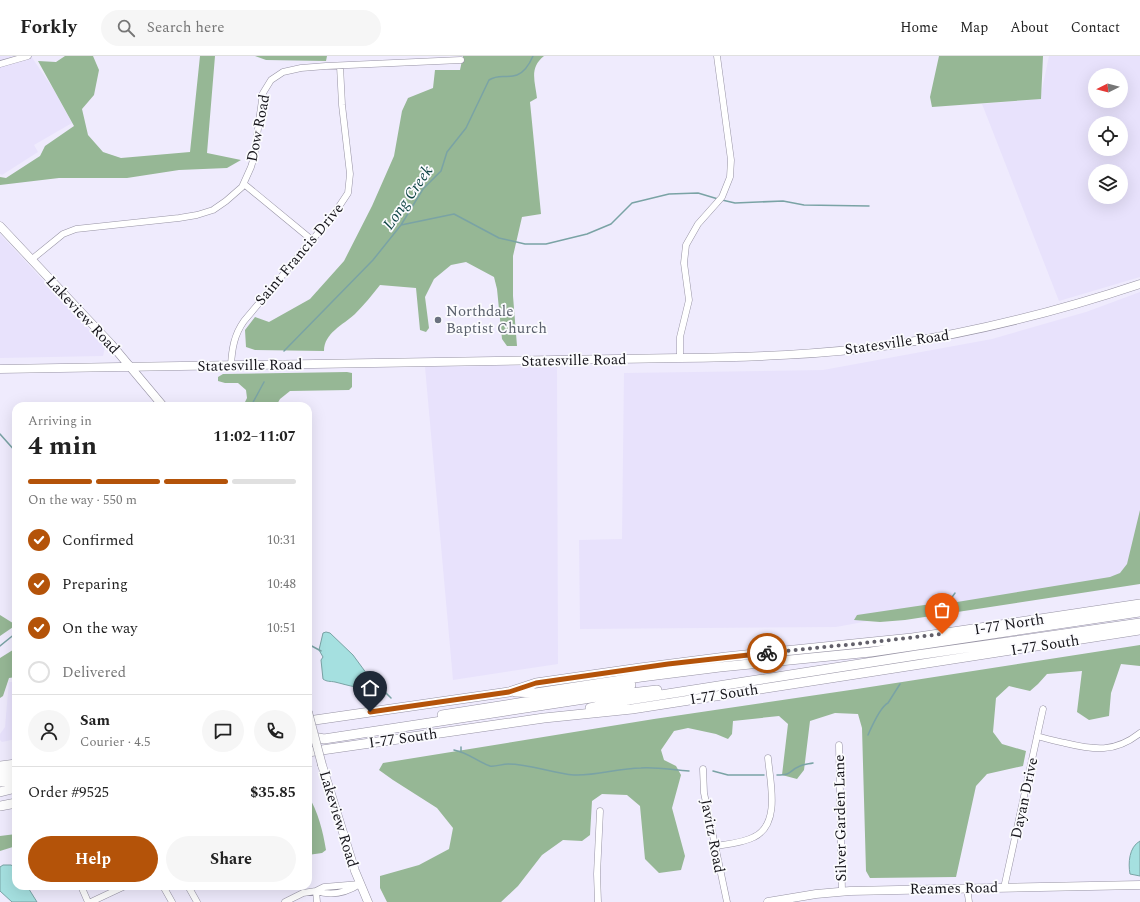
<!DOCTYPE html>
<html lang="en">
<head>
<meta charset="utf-8">
<style>
  :root { --surface:#fff; --page:#f6f6f6; --text:#222; --muted:#767676; --line:#e0e0e0; --accent:#b45309 }
  body { margin:0; font-family:Spectral,serif; background:var(--page); color:var(--text); height:100vh; display:flex; flex-direction:column; font-size:15px; white-space:nowrap }
  * { box-sizing:border-box; margin:0 }
  p { font-size:13px; color:var(--muted) }
  .icon { flex:none; width:22px; height:22px; fill:none; stroke:currentColor; stroke-width:2; stroke-linecap:round; stroke-linejoin:round }
  .map { position:relative; flex:1; overflow:hidden }
  .drawer { position:absolute; left:12px; top:346px; width:300px; height:488px; display:flex; flex-direction:column; background:var(--surface); border-radius:12px; box-shadow:0 4px 16px #0002 }
  .drawer>* { flex:none }
  .needle { width:26px; rotate:264deg }
  .controls { position:absolute; left:1088px; top:12px; display:grid; gap:8px }
  .controls a { display:grid; place-items:center; width:40px; height:40px; border-radius:50%; background:var(--surface); box-shadow:0 4px 16px #0002; font-size:20px }
  .pin { position:absolute; display:grid; place-items:center; width:34px; height:34px; color:#fff; margin:-41px -17px; border-radius:50% 50% 50% 0; rotate:-45deg; box-shadow:0 0 4px #0007 }
  .pin .icon { rotate:45deg }
  .courier { position:absolute; display:grid; place-items:center; width:40px; height:40px; margin:-20px; border:3px solid #b45309; border-radius:50%; background:#fff; color:#222; box-shadow:0 1px 5px #0007 }
  .overview em { font-style:normal; font-weight:700 }
  .overview div { display:flex; flex-direction:column-reverse }
  .overview { display:flex; align-items:center; justify-content:space-between; height:68px; padding:0 16px }
  h1 { font-size:26px; font-weight:700; line-height:30px }
  .bar { display:grid; grid-template-columns:repeat(4,1fr); gap:6px 4px; align-content:center; height:48px; padding:0 16px }
  .bar i { height:5px; border-radius:3px; background:var(--line) }
  .bar .active { background:var(--accent) }
  .bar p { grid-column:span 4 }
  .line { display:flex; align-items:center; gap:10px; padding:0 16px; border-top:1px solid var(--line) }
  .line div { flex:1 }
  .round { display:grid; place-items:center; flex:none; width:42px; height:42px; border-radius:21px; background:var(--page) }
  ol { padding:0 16px; list-style:none }
  li { display:flex; align-items:center; gap:12px; height:44px }
  li p { margin-inline-start:auto }
  li .icon { padding:4px; border-radius:50%; background:var(--accent); color:#fff; stroke-width:4 }
  li:last-child { color:var(--muted) }
  li i { width:22px; height:22px; border:2px solid var(--line); border-radius:50% }
  .cta { display:flex; gap:8px; margin-top:auto; padding:8px 16px }
  .cta a { flex:1; height:46px; border-radius:24px; background:var(--accent); color:#fff; font-size:16px; font-weight:700; line-height:46px; text-align:center }
  .cta a+a { background:var(--page); color:var(--text) }
  header { display:flex; align-items:center; gap:24px; box-sizing:border-box; height:56px; padding:0 20px; background:var(--surface); border-bottom:1px solid var(--line) }
  header strong { font-size:19px }
  nav { display:flex; gap:22px; margin-inline-start:auto; font-size:14px }
  .search { width:280px; height:36px; background:var(--page); display:flex; align-items:center; gap:10px; box-sizing:border-box; padding:0 14px; border-radius:22px; color:var(--muted); font-size:15px }
  .map>svg:first-child { display:block }
  .built { fill:#e8e2fc; fill-rule:evenodd }
  .forest { fill:#96b795 }
  .water { fill:#a5e0e0; stroke:#7aa3a5 }
  .lines { fill:none; stroke-linecap:round; stroke-linejoin:round }
  .stream { stroke:#7aa3a5; stroke-width:1.5 }
  .minor-casing { stroke:#9793a4; stroke-width:7 }
  .major-casing { stroke:#9793a4; stroke-width:9 }
  .highway-casing { stroke:#9793a4; stroke-width:10 }
  .minor { stroke:#fff; stroke-width:6 }
  .major { stroke:#fff; stroke-width:8 }
  .highway { stroke:#fff; stroke-width:9 }
  .major-bridge-casing { stroke:#9793a4; stroke-width:9; stroke-linecap:butt }
  .major-bridge { stroke:#fff; stroke-width:8 }
  .done { stroke:#62606a; stroke-width:4; stroke-dasharray:0 7.2 }
  .route { stroke:#b45309; stroke-width:5 }
  .worship-dot { fill:#6b7280; stroke:#fbfbfe; stroke-width:1.5 }
  .labels { text-anchor:middle; stroke-width:3.5; stroke-linejoin:round; paint-order:stroke }
  .street-label { font-size:15px; fill:#16151b; stroke:#fbfbfe }
  .worship-label { font-size:15px; fill:#5b616d; stroke:#fbfbfe; text-anchor:start }
  .water-label { font-size:16px; font-style:italic; fill:#0f4545; stroke:#fbfbfe }
</style>
</head>
<body>
<header>
<strong>Forkly</strong>
<div class="search"><svg class="icon" aria-label="search" viewBox="0 0 24 24"><circle cx="10" cy="10" r="6"/><path d="M15 15l6 6"/></svg>Search here</div>
<nav><a>Home</a><a>Map</a><a>About</a><a>Contact</a></nav>
</header>
<div class="map">
<svg width="1140" height="846" viewBox="0 0 1140 846">
  <rect width="100%" height="100%" fill="#efebfd"/>
  <!-- built -->
  <path class="built" d="M 0,0 L 31,0 L 54,34 L 72,67 L 34,89 L 38,96 L 2,119 L 0,118 Z
    M 1049,0 L 1140,0 L 1140,221 L 1059,245 L 982,48 L 1040,43 ZM 1095,19 L 1121,19 L 1121,45 L 1095,45 ZM 1095,67 L 1121,67 L 1121,93 L 1095,93 ZM 1095,115 L 1121,115 L 1121,141 L 1095,141 Z
    M 0,178 L 105,291 L 103,300 L 0,302 Z
    M 1140,236 L 1140,467 L 1128,521 L 945,551 L 836,571 L 580,573 L 579,484 L 622,483 L 624,317 L 823,314 L 992,283 L 1086,256 Z
    M 557,309 L 558,608 L 453,624 L 425,311 Z
    M 9,626 L 16,626 L 16,683 L 2,686 L 0,684 L 0,678 L 5,671 Z"/>
  <!-- forest -->
  <path class="forest" d="M 65,0 L 93,0 L 99,14 L 94,39 L 82,53 L 88,79 L 103,96 L 121,102 L 190,96 L 200,0 L 215,0 L 207,97 L 241,104 L 227,112 L 179,114 L 127,122 L 59,122 L 0,129 L 0,121 L 6,122 L 40,100 L 45,90 L 74,70 L 38,5 L 56,6 Z
    M 255,0 L 327,0 L 326,5 L 266,4 Z
    M 463,0 L 544,0 C 529,12 535,25 537,42 L 530,46 L 541,158 L 522,161 L 513,200 L 513,240 L 517,290 L 507,290 L 502,283 L 497,233 L 494,221 L 466,206 L 451,209 L 434,223 L 425,241 L 429,272 L 426,276 L 420,274 L 416,232 L 380,229 C 372,239 364,249 355,258 C 343,269 324,277 324,295 L 255,294 L 246,291 L 245,274 L 255,261 L 269,266 L 310,243 L 344,205 L 372,150 L 394,100 L 402,55 L 408,42 L 433,32 L 435,14 L 460,14 Z
    M 939,0 L 1043,0 L 1041,43 L 932,51 L 930,41 Z
    M 347,316 L 352,317 L 352,331 L 349,334 L 290,335 L 280,343 L 276,350 L 243,350 L 247,342 L 246,334 L 238,327 L 225,327 L 218,325 L 218,321 L 223,318 Z
    M 1140,454 L 1140,528 L 905,564 L 880,566 L 854,564 L 857,559 L 931,548 L 942,542 L 951,547 L 1110,521 L 1120,517 L 1127,508 Z
    M 0,559 L 16,569 L 0,580 Z
    M 1140,589 L 1140,610 L 1121,608 L 1111,637 L 1109,660 L 1089,664 L 1077,656 L 1082,615 L 1047,618 L 1038,628 L 1030,635 L 1009,630 L 996,642 L 993,676 L 1002,688 L 1026,695 L 1023,710 L 987,718 L 976,730 L 956,821 L 870,822 L 866,815 L 862,672 L 858,658 L 835,657 L 810,665 L 804,714 L 797,723 L 782,719 L 788,668 L 779,660 L 733,665 L 732,678 L 728,683 L 716,678 L 688,672 L 674,675 L 661,694 L 664,704 L 676,710 L 681,719 L 672,752 L 685,800 L 681,814 L 659,817 L 645,803 L 640,750 L 627,739 L 602,738 L 592,745 L 590,779 L 582,785 L 563,784 L 542,799 L 518,830 L 501,846 L 387,846 L 380,832 L 380,820 L 419,809 L 449,793 L 453,772 L 437,752 L 393,724 L 379,714 L 383,707 L 654,663 L 857,633 Z
    M 16,592 L 16,621 L 9,622 L 3,640 L 0,642 L 0,602 Z
    M 308,739 C 318,756 323,775 326,794 L 322,797 L 308,799 Z
    M 16,778 L 16,790 L 0,795 L 0,780 Z"/>
  <!-- water -->
  <path class="water" d="M 326,576 L 330,577 L 353,599 L 375,629 C 363,635 348,629 335,626 C 330,625 327,626 323,623 L 321,604 L 323,601 L 319,594 L 323,577 Z
    M 1140,785 L 1140,820 L 1130,818 C 1128,807 1129,791 1140,785 Z
    M 3,809 L 11,809 L 16,812 L 16,830 L 27,830 L 37,846 L 12,846 L 0,835 L 0,811 Z"/>
  <g class="lines">
    <!-- stream -->
    <path class="stream" d="M 722,144 L 735,147 L 783,145 L 804,149 L 869,150
      M 401,169 L 454,158 L 499,182 L 525,188 L 546,188 L 587,178 L 611,168 L 632,147 L 669,138 L 698,137 L 718,143
      M 284,295 L 373,204 L 401,169 L 423,133 L 441,115 L 447,96 L 466,72 L 489,24 C 500,17 506,23 517,19 C 525,16 530,7 533,0
      M 251,350 L 264,326
      M 0,378 L 16,396
      M 935,564 L 939,553 L 950,544 L 955,537
      M 308,588 L 321,595
      M 0,590 L 16,577
      M 375,628 L 380,631 L 391,642
      M 868,679 C 872,670 880,651 888,647 L 900,628
      M 454,694 C 469,697 476,705 490,710 C 495,711 502,708 508,708 C 530,708 552,717 574,719 C 597,720 618,712 641,712 C 657,711 673,714 689,715
      M 461,696 L 461,691
      M 713,715 L 728,719 L 764,719
      M 777,719 C 793,719 788,715 800,710 C 804,708 809,708 813,707"/>
    <!-- minor casing -->
    <g class="minor-casing">
      <path id="minor" d="M 0,8 L 28,0
        M 244,128 L 312,184
        M 31,204 L 63,178 L 76,173 L 179,162 L 197,159 L 213,154 L 226,145 L 242,131 L 251,111 L 254,101 L 263,37 L 271,24 L 283,16 L 301,12 L 326,10 L 461,4
        M 680,302 L 680,281 L 689,244 L 684,207 L 686,189 L 698,168 L 722,141 L 730,121 L 731,104 L 717,0
        M 231,309 C 232,293 234,279 244,265 L 334,158 L 348,137 L 350,118 L 342,49 L 340,10
        M 1037,680 C 1046,683 1056,685 1065,687 C 1094,694 1115,697 1140,677
        M 839,689 L 842,835
        M 703,713 L 704,737 L 727,846
        M 715,790 C 728,788 743,787 754,781 C 781,768 770,726 768,702
        M 81,830 L 88,846
        M 163,830 L 172,846
        M 188,830 L 197,846
        M 967,832 L 969,846
        M 1004,832 L 1043,653
        M 316,835 C 331,840 346,837 360,828
        M 316,835 L 317,846
        M 91,846 L 125,830
        M 285,846 L 303,837 L 316,835 L 324,831 L 360,828
        M 598,846 L 597,818 L 600,755"/>
    </g>
    <!-- major casing -->
    <g class="major-casing">
      <path id="major" d="M 0,170 L 111,288 L 163,350
        M 0,313 L 680,302 C 751,301 821,299 891,289 C 976,276 1059,255 1140,228
        M 322,709 L 355,815 L 368,846
        M 768,846 L 816,838 L 850,835 L 1140,829"/>
    </g>
    <!-- highway casing -->
    <g class="highway-casing">
      <path id="highway" d="M 515,636 L 536,637 L 641,621 L 720,611 L 871,596 L 1140,556
        M 590,652 L 616,646 L 917,599 L 1140,567
        M 442,659 L 631,629
        M 308,665 L 509,636 L 536,627 L 640,612 L 726,601 L 912,582 L 1140,548
        M 308,680 L 324,683 L 604,640 L 657,634
        M 308,696 L 544,662 L 632,653 L 1140,574
        M 0,710 L 16,708
        M 0,719 L 16,716
        M 0,726 L 16,724
        M 0,736 L 16,732
        M 0,750 L 16,747"/>
    </g>
    <!-- minor -->
    <use href="#minor" class="minor"/>
    <!-- major -->
    <use href="#major" class="major"/>
    <!-- highway -->
    <use href="#highway" class="highway"/>
    <!-- major-bridge casing -->
    <g class="major-bridge-casing">
      <path id="major-bridge" d="M 308,656 L 322,709"/>
    </g>
    <!-- major-bridge -->
    <use href="#major-bridge" class="major-bridge"/>
  </g>
  <g class="lines">
    <!-- done -->
    <path class="done" d="M 767,597 L 864,587 L 942,578"/>
    <!-- route -->
    <path class="route" d="M 370,656 L 509,636 L 536,627 L 668,608 L 767,597"/>
  </g>
  <!-- markers -->
  <circle class="worship-dot" cx="438" cy="264" r="4"/>
  <g class="labels">
    <!-- street labels -->
    <g class="street-label">
      <text transform="translate(258 72) rotate(-79)" y="5">Dow Road</text>
      <text transform="translate(299 198) rotate(-50)" y="5">Saint Francis Drive</text>
      <text transform="translate(83 259) rotate(47)" y="5">Lakeview Road</text>
      <text transform="translate(897 286) rotate(-8)" y="5">Statesville Road</text>
      <text transform="translate(574 304) rotate(-1)" y="5">Statesville Road</text>
      <text transform="translate(250 309) rotate(-1)" y="5">Statesville Road</text>
      <text transform="translate(1009 568) rotate(-9)" y="5">I-77 North</text>
      <text transform="translate(1045 589) rotate(-9)" y="5">I-77 South</text>
      <text transform="translate(724 638) rotate(-9)" y="5">I-77 South</text>
      <text transform="translate(403 682) rotate(-8)" y="5">I-77 South</text>
      <text transform="translate(1024 742) rotate(-78)" y="5">Dayan Drive</text>
      <text transform="translate(840 762) rotate(-91)" y="5">Silver Garden Lane</text>
      <text transform="translate(339 763) rotate(73)" y="5">Lakeview Road</text>
      <text transform="translate(713 780) rotate(79)" y="5">Javitz Road</text>
      <text transform="translate(954 832) rotate(-1)" y="5">Reames Road</text>
    </g>
    <!-- worship labels -->
    <g class="worship-label">
      <text x="446" y="260">Northdale<tspan x="446" dy="17">Baptist Church</tspan></text>
    </g>
    <!-- water labels -->
    <g class="water-label">
      <text transform="translate(407 141) rotate(-55)" y="6">Long Creek</text>
    </g>
  </g>
</svg>
<div class="controls">
<a><svg class="needle" viewBox="-14 -14 28 28"><path d="M0-13l5 13h-10z" fill="#e53935"/><path d="M0 13l5-13h-10z" fill="#767676"/></svg></a>
<a><svg class="icon" aria-label="locate" viewBox="0 0 24 24"><circle cx="12" cy="12" r="6"/><path d="M12 2v4M12 18v4M2 12h4M18 12h4"/></svg></a>
<a><svg class="icon" aria-label="layers" viewBox="0 0 24 24"><path d="M12 4l9 5-9 5-9-5zM3 14l9 5 9-5"/></svg></a>
</div>
<div class="pin" style="left:942px;top:578px;background:#ea580c"><svg class="icon" aria-label="bag" viewBox="0 0 24 24"><path d="M5 8h14l-1 12H6zM9 8a3 3 0 0 1 6 0"/></svg></div>
<div class="pin" style="left:370px;top:656px;background:#1f2937"><svg class="icon" aria-label="home" viewBox="0 0 24 24"><path d="M3 11l9-7 9 7M6 9v11h12V9"/></svg></div>
<div class="courier" style="left:767px;top:597px"><svg class="icon" aria-label="bike" viewBox="0 0 24 24"><circle cx="6" cy="16" r="4"/><circle cx="18" cy="16" r="4"/><path d="M6 16l4-8h5l3 8M10 8l3 8H6M13 5h3"/></svg></div>
<section class="drawer">
<div class="overview"><div><h1>4 min</h1><p>Arriving in</p></div><em>11:02–11:07</em></div>
<div class="bar"><i class="active"></i><i class="active"></i><i class="active"></i><i></i><p>On the way · 550 m</p></div>
<ol>
<li><svg class="icon" aria-label="check" viewBox="0 0 24 24"><path d="M5 12l5 5 9-10"/></svg>Confirmed<p>10:31</p></li>
<li><svg class="icon" aria-label="check" viewBox="0 0 24 24"><path d="M5 12l5 5 9-10"/></svg>Preparing<p>10:48</p></li>
<li><svg class="icon" aria-label="check" viewBox="0 0 24 24"><path d="M5 12l5 5 9-10"/></svg>On the way<p>10:51</p></li>
<li><i></i>Delivered</li>
</ol>
<div class="line" style="height:72px"><a class="round"><svg class="icon" aria-label="person" viewBox="0 0 24 24"><circle cx="12" cy="8" r="4"/><path d="M4 21q1-7 8-7t8 7"/></svg></a><div><b>Sam</b><p>Courier · 4.5</p></div><a class="round"><svg class="icon" aria-label="chat" viewBox="0 0 24 24"><path d="M4 5h16v11H9l-5 4z"/></svg></a><a class="round"><svg class="icon" aria-label="phone" viewBox="0 0 24 24"><path d="M5 4h4l2 5-3 2q2 4 5 5l2-3 5 2v4C11 20 4 13 5 4z"/></svg></a></div>
<div class="line" style="height:52px"><div>Order #9525</div><b>$35.85</b></div>
<div class="cta"><a>Help</a><a>Share</a></div>
</section>
</div>
</body>
</html>
